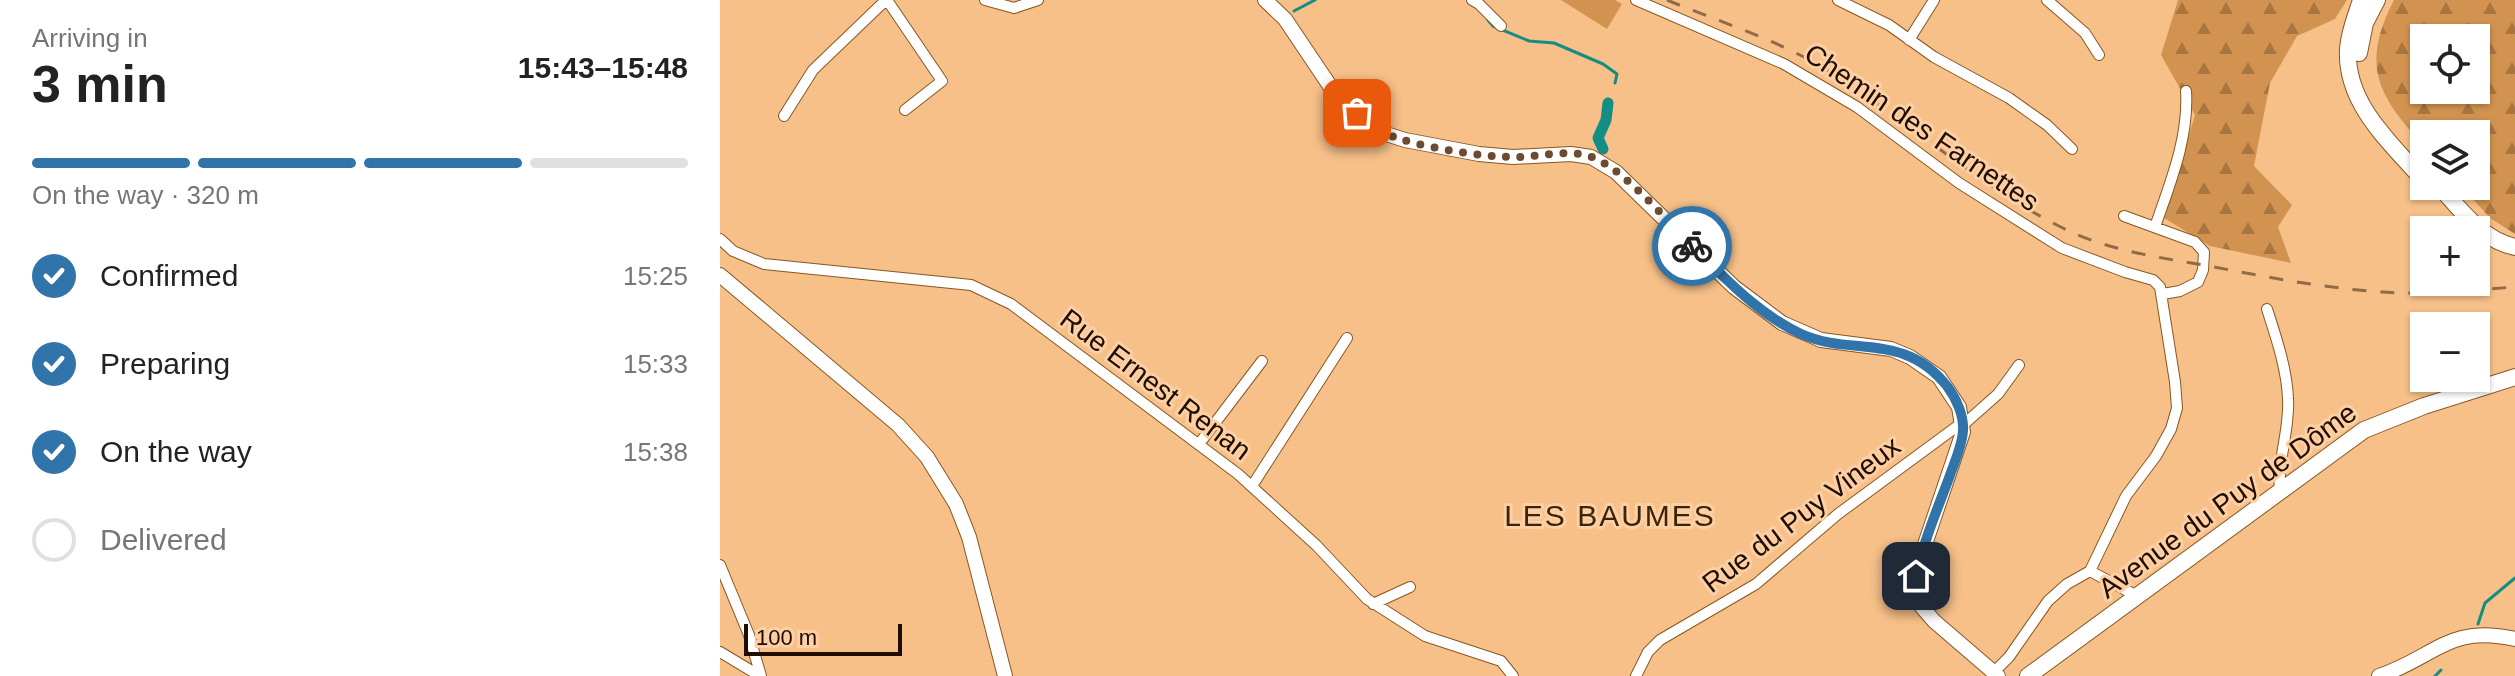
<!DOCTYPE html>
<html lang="en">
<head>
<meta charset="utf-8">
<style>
  :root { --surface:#fff; --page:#f2f2f2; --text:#222; --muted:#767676; --line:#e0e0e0; --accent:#3074a9 }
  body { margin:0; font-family:Arial,sans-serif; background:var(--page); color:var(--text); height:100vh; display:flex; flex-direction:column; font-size:30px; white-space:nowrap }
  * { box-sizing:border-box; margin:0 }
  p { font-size:26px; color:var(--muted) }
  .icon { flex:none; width:44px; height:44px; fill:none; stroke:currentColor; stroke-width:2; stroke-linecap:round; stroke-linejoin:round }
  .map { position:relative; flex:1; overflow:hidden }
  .side { display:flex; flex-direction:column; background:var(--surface); width:720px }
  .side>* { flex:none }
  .fabs { position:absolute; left:1690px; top:24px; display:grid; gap:16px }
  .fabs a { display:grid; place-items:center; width:80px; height:80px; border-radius:0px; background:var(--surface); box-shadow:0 2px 6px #0004; font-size:40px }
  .scale { position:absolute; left:24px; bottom:20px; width:158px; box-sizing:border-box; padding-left:8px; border:4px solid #200d00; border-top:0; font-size:22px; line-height:28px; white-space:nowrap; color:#200d00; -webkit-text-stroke:6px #fccfa4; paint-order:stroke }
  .pin { position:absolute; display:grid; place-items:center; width:68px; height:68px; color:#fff; margin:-34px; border-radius:16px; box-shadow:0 4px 12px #0006 }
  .courier { position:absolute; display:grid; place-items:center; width:80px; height:80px; margin:-40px; border:6px solid #3074a9; border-radius:50%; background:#fff; color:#222; box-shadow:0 2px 10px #0007 }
  .overview em { font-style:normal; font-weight:700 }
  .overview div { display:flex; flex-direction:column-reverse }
  .overview { display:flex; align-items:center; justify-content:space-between; height:136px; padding:0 32px }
  h1 { font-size:52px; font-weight:700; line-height:60px }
  .bar { display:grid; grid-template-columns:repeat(4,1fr); gap:12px 8px; align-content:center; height:96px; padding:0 32px }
  .bar i { height:10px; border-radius:6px; background:var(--line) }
  .bar .selected { background:var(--accent) }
  .bar p { grid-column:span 4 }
  ol { padding:0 32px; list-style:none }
  li { display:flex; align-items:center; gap:24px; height:88px }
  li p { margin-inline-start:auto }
  li .icon { padding:8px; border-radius:50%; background:var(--accent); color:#fff; stroke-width:4 }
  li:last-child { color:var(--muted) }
  li i { width:44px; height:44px; border:4px solid var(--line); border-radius:50% }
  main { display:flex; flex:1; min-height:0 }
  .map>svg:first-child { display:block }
  .grass { fill:#d29350 }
  .forest { fill:url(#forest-firs); fill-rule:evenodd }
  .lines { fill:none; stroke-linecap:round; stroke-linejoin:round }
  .stream { stroke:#148e84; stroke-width:3 }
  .canal { stroke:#148e84; stroke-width:11 }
  .minor-casing { stroke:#885720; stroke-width:12 }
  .secondary-casing { stroke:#885720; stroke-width:16 }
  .primary-casing { stroke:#885720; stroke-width:18 }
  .minor { stroke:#fff; stroke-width:10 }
  .secondary { stroke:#fff; stroke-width:14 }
  .primary { stroke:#fff; stroke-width:16 }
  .rail { stroke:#916b48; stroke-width:3; stroke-dasharray:14 14; stroke-linecap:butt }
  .done { stroke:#6b4c30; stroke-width:8; stroke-dasharray:0 14.4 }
  .route { stroke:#3074a9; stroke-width:10 }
  .labels { text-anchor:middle; stroke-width:6; stroke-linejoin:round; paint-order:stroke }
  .street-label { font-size:28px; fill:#200d00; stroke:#fccfa4 }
  .neighbourhood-label { font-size:30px; letter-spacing:2px; fill:#3d2406; stroke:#fccfa4 }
</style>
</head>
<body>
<main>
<section class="side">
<div class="overview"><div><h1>3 min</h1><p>Arriving in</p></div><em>15:43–15:48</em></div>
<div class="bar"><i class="selected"></i><i class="selected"></i><i class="selected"></i><i></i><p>On the way · 320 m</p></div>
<ol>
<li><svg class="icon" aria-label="check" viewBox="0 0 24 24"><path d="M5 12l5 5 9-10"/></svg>Confirmed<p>15:25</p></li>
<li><svg class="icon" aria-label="check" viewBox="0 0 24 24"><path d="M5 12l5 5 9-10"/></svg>Preparing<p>15:33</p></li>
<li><svg class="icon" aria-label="check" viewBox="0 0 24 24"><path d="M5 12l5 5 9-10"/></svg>On the way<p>15:38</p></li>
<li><i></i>Delivered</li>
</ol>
</section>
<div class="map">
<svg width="1795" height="676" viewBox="0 0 1795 676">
  <defs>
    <pattern id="forest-firs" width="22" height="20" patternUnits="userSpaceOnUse" patternTransform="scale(2)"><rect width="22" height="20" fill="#d29350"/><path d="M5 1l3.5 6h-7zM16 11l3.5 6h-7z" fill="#aa7640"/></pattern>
  </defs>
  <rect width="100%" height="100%" fill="#f7c089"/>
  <!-- grass -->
  <path class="grass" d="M 841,0 L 895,0 L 902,4 L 887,29 Z"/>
  <!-- forest -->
  <path class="forest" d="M 1458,0 L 1627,0 L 1615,19 L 1577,36 L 1550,83 L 1534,166 L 1572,205 L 1558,227 L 1571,263 L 1490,246 L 1444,218 L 1475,115 L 1441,55 Z
    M 1674,0 L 1795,0 L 1795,234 L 1770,218 L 1741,186 L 1756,186 L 1756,134 L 1704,134 L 1704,146 C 1658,96 1640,66 1674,0 ZM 1704,38 L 1756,38 L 1756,90 L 1704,90 Z"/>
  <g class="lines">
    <!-- stream -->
    <path class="stream" d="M 574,11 L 595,0
      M 768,20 L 773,26 L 809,41 L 834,43 L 883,64 L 897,74 L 895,83
      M 1758,624 L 1765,603 L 1795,578
      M 1715,676 L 1721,670"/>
    <!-- canal -->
    <path class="canal" d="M 883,149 L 878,138 L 886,120 L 888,103"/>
    <!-- minor casing -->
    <g class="minor-casing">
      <path id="minor" d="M 167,0 L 222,81 L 185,110
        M 265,0 L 294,8 L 318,0
        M 752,0 L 759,4 L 781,26
        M 916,0 L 1064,64 L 1137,107 L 1239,183 L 1342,248 L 1405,272 L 1433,280 L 1440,287 L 1455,382 L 1457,408 L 1451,429 L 1436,456 L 1406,496 L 1370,571 L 1347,584 L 1328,601 L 1289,657 L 1275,671
        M 1118,0 L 1169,25 L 1214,57 L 1289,98 L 1327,125 L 1352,149
        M 1327,0 L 1365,33 L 1379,55
        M 1189,40 L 1214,0
        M 64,116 L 93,70 L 166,0
        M 1404,216 L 1475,242 L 1484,252 L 1483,270 L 1478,282 L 1460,291 L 1443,294
        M 1435,227 C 1450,183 1469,138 1466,91
        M 0,239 L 13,251 L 44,264 L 251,285 L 291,304 L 518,474 L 596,545 L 647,599 L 705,636 L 781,661 L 793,676
        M 1547,309 C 1556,337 1567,369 1568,399 C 1570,430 1557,460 1560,491
        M 1243,425 L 1278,394 L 1299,365
        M 479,444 L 542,361
        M 532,486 L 627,338
        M 0,565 L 29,635 L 41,676
        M 1370,571 L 1417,596
        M 653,604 L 690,587
        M 0,652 L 40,676
        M 916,676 L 928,652 L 940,640 L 1036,584 L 1118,514 L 1243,422"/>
    </g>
    <!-- secondary casing -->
    <g class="secondary-casing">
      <path id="secondary" d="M 545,0 L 565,19 L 612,89 L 646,121 L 663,133 L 685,140 L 759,154 L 793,157 L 851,154 L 871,157 L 896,172 L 1014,287 L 1062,323 L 1101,340 L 1171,349 L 1190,357 L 1219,377 L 1239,407 L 1243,432 L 1197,568 L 1196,592 L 1201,606 L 1214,621 L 1278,676
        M 0,275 L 178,425 L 207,457 L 236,504 L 249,537 L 285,676
        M 1659,676 C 1716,657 1728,624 1795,639"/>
    </g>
    <!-- primary casing -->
    <g class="primary-casing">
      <path id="primary" d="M 1641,0 C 1636,16 1629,32 1628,49 C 1625,104 1671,143 1704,181
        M 1639,53 L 1645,23 L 1657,0
        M 1719,186 C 1741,210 1762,240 1795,247
        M 1308,676 L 1644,430 L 1704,406 L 1795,377"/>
    </g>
    <!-- minor -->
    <use href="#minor" class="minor"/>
    <!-- secondary -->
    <use href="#secondary" class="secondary"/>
    <!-- primary -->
    <use href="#primary" class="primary"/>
    <!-- rail -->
    <path class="rail" d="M 947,0 C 1000,22 1058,40 1107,70 C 1190,121 1261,189 1349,231 C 1392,251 1442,258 1489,266 C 1546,277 1604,288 1662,292 C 1706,295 1751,290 1795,287"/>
  </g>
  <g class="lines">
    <!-- done -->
    <path class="done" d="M 637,113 C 646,122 655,129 667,134 C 695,147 768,158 799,157 C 822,156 849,149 872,157 C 905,170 946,220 972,246"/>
    <!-- route -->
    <path class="route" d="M 972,246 C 1005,278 1038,314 1081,334 C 1133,357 1183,331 1227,386 C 1236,398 1244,415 1243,431 C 1242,447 1234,463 1229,478 C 1217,510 1203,543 1196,576"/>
  </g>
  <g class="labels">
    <!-- street labels -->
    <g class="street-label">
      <text transform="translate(1202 127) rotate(34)" y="10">Chemin des Farnettes</text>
      <text transform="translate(436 384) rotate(37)" y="10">Rue Ernest Renan</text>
      <text transform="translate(1507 500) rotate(-36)" y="10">Avenue du Puy de Dôme</text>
      <text transform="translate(1081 514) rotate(-37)" y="10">Rue du Puy Vineux</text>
    </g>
    <!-- neighbourhood labels -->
    <g class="neighbourhood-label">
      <text x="890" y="526">LES BAUMES</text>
    </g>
  </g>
</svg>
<div class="fabs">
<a><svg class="icon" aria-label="locate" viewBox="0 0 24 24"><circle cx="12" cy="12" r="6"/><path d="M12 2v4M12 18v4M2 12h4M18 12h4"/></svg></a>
<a><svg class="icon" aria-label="layers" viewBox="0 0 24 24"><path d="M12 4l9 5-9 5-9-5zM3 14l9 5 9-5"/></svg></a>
<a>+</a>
<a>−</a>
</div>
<div class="scale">100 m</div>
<div class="pin" style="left:637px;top:113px;background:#ea580c"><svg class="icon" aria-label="bag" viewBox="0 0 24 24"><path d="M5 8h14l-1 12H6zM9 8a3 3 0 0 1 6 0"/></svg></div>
<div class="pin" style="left:1196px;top:576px;background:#1f2937"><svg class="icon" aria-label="home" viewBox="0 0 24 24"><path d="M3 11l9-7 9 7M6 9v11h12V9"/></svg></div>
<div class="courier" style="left:972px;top:246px"><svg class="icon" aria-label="bike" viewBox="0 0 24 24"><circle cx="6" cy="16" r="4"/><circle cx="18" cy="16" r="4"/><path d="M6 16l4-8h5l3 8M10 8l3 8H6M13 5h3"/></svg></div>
</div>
</main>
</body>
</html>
